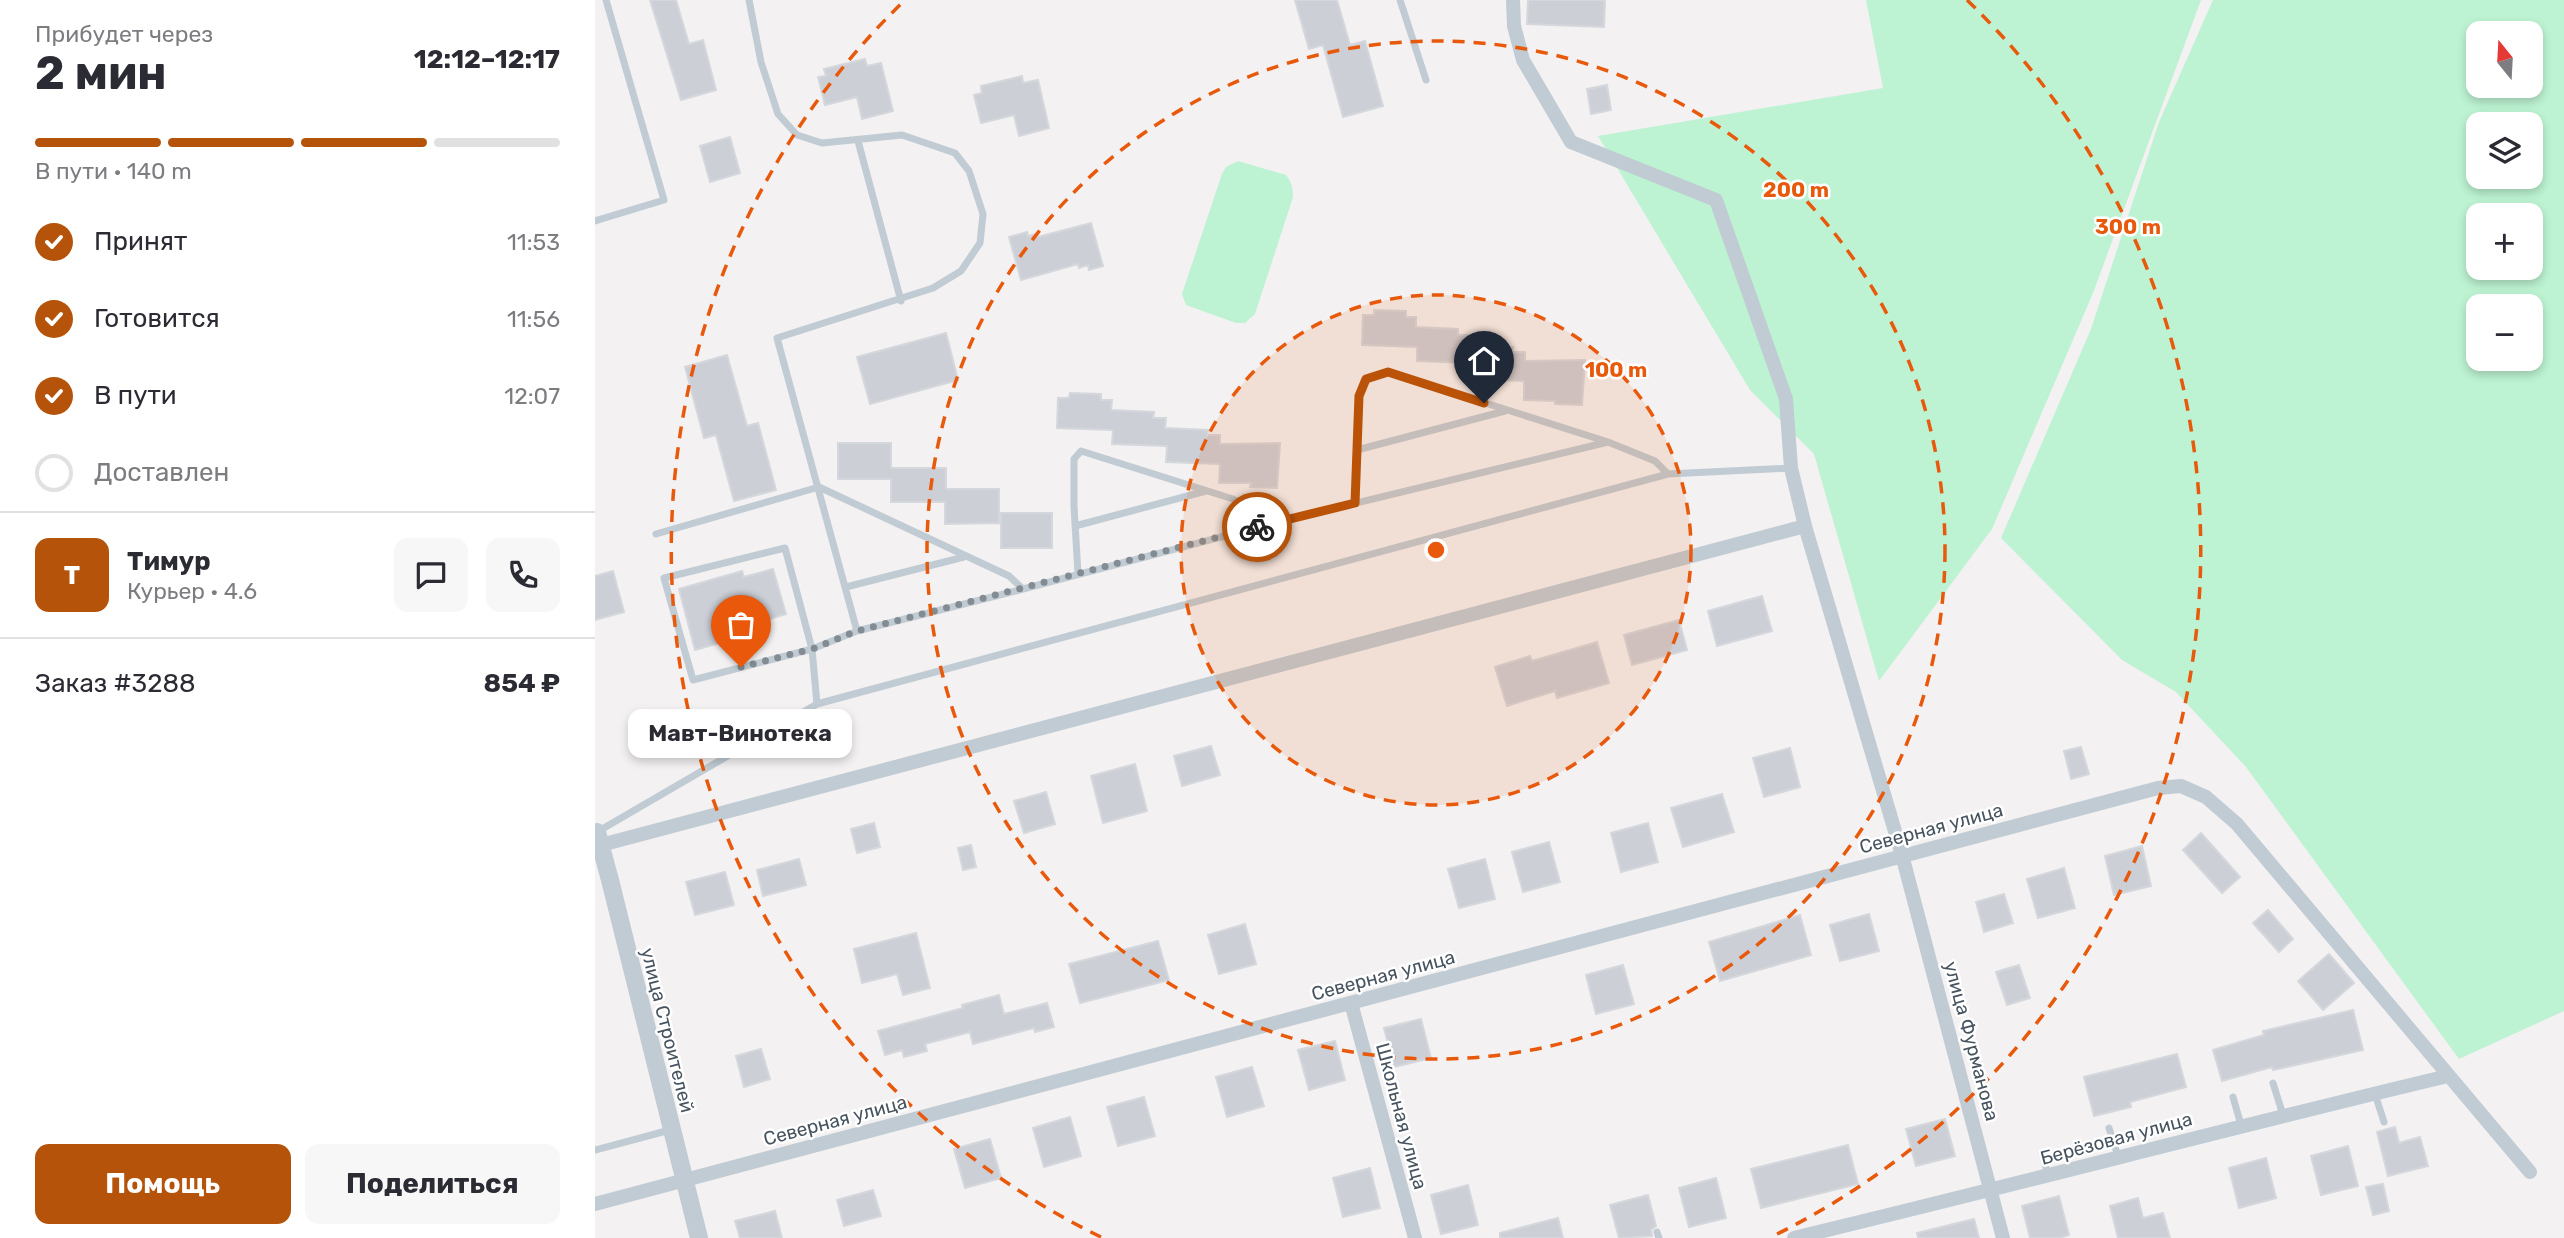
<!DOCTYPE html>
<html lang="ru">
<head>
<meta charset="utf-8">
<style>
  :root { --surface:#fff; --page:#f7f7f7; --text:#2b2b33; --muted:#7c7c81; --line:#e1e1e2; --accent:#b45309 }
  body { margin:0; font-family:Rubik,sans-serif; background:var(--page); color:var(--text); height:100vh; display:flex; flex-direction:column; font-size:26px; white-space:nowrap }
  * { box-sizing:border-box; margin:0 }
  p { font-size:23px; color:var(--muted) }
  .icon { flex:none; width:38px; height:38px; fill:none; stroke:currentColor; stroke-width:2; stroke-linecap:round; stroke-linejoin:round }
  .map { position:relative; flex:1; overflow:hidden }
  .panel { display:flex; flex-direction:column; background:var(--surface); width:595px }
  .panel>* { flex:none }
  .needle { width:46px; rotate:342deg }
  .controls { position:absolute; left:1871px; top:21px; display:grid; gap:14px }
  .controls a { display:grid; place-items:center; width:77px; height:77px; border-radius:14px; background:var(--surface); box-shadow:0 4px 10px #0003; font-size:35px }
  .pin { position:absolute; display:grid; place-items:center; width:60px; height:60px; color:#fff; margin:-72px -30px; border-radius:50% 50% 50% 0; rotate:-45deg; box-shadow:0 0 7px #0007 }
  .pin .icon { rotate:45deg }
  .courier { position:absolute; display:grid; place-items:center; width:70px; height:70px; margin:-35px; border:5px solid #b45309; border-radius:50%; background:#fff; color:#222; box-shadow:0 2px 9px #0007 }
  .bubble { position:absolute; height:49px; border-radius:14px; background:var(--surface); box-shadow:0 4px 10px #0003; font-size:23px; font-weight:700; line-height:49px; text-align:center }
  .head em { font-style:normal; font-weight:700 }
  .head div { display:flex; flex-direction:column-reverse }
  .head { display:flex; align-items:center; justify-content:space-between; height:119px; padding:0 35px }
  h1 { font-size:46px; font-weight:700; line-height:52px }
  .bar { display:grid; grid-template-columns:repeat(4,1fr); gap:10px 7px; align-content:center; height:84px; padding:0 35px }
  .bar i { height:9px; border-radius:5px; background:var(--line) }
  .bar .on { background:var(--accent) }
  .bar p { grid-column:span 4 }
  .line { display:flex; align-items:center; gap:18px; padding:0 35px; border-top:2px solid var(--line) }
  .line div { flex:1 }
  .round { display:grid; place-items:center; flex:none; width:74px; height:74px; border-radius:14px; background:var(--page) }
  ol { padding:0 35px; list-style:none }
  li { display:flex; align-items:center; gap:21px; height:77px }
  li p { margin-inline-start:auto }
  li .icon { padding:7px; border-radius:50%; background:var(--accent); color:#fff; stroke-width:4 }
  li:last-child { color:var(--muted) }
  li i { width:38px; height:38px; border:4px solid var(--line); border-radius:50% }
  .button { display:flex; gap:14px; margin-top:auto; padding:14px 35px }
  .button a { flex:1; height:80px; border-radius:14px; background:var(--accent); color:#fff; font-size:28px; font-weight:700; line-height:80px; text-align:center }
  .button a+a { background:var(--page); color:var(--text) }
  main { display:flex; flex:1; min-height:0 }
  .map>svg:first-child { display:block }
  .green { fill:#bdf3d2; fill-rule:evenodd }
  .building { fill:#cccfd6; stroke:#d4d7dc; stroke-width:2 }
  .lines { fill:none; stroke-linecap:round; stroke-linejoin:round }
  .service { stroke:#c0cbd3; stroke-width:7 }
  .minor { stroke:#c0cbd3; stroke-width:14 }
  .tertiary { stroke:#c0cbd3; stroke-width:18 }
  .done { stroke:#838b93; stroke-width:7; stroke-dasharray:0 12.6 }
  .route { stroke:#b45309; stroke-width:9 }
  .ring { fill:none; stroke:#e8590c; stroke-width:3.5; stroke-dasharray:12 9 }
  .labels { text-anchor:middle; stroke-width:5; stroke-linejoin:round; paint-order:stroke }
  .street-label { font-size:19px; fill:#475460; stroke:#fff }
  .centre { fill:#e8590c; stroke:#fff; stroke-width:3.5 }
  .ring-label { font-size:21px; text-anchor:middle; font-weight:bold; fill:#e8590c; stroke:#fff; stroke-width:5; stroke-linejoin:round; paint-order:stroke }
</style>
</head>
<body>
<main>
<section class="panel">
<div class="head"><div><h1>2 мин</h1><p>Прибудет через</p></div><em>12:12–12:17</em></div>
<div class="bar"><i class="on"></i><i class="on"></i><i class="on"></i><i></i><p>В пути · 140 m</p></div>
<ol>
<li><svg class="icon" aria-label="check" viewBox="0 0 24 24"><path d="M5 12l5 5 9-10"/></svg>Принят<p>11:53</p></li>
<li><svg class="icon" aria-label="check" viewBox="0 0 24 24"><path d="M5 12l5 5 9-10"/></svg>Готовится<p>11:56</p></li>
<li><svg class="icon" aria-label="check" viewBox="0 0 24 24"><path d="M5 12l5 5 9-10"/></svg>В пути<p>12:07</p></li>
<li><i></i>Доставлен</li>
</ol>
<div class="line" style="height:126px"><b class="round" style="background:var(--accent);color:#fff">Т</b><div><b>Тимур</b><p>Курьер · 4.6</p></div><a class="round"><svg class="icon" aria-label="chat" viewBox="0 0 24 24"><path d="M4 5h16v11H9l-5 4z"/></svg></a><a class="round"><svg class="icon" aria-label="phone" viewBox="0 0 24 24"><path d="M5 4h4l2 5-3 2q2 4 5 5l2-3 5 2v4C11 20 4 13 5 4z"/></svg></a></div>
<div class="line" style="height:91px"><div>Заказ #3288</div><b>854 ₽</b></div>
<div class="button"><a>Помощь</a><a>Поделиться</a></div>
</section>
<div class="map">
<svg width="1969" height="1238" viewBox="0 0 1969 1238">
  <rect width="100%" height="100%" fill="#f3f1f1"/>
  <!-- green -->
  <path class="green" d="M 1271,0 L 1606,0 L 1498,293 L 1397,529 L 1284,681 L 1219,454 L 1155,390 L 1003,136 L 1288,88 Z
    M 1618,0 L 1969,0 L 1969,1011 L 1864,1059 L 1651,767 L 1581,692 L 1527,660 L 1406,538 L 1496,329 L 1564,122 ZM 1936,33 L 1936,86 L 1883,86 L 1883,33 ZM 1936,124 L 1936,177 L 1883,177 L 1883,124 ZM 1883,215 L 1936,215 L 1936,268 L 1883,268 ZM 1883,306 L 1936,306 L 1936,359 L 1883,359 Z
    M 643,161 L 691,175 C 697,182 698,189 698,197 L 660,314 L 650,323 L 641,323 L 591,305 L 587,294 L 627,174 L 631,167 Z"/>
  <!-- building -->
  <path class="building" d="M 55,0 L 81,0 L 94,44 L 108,40 L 121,90 L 86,100 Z
    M 700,0 L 742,0 L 755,45 L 770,41 L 788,106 L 748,117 L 728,45 L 714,49 Z
    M 933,0 L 1010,0 L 1009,27 L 932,24 Z
    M 270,59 L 272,66 L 286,63 L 298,111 L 267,119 L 262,97 L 230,105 L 223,77 L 231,76 L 229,69 Z
    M 427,76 L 428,83 L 443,80 L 454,128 L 424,136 L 419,115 L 386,123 L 379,95 L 387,93 L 386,86 Z
    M 1012,85 L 1016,110 L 996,114 L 992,89 Z
    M 135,137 L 145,173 L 115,182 L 105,146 Z
    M 496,223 L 508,266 L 494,270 L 493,265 L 484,268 L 483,264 L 426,280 L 414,237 L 432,232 L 433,236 L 442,234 L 443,237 Z
    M 779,310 L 811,311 L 811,317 L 821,317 L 821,327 L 863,329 L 863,335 L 875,335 L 875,345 L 918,347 L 917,352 L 930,352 L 930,361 L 990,360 L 987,405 L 960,404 L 960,401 L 929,400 L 929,381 L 876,379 L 876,363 L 822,361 L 822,347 L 767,345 L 768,315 L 779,315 Z
    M 351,333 L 363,380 L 275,404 L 262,357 Z
    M 132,355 L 152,426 L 163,423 L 181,490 L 139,501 L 121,435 L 109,438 L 90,367 Z
    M 475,393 L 506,394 L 506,400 L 517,400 L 516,410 L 559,412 L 558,418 L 571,418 L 570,428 L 613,430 L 613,435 L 625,435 L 625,444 L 685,443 L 682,488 L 655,487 L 656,483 L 624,483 L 625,464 L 571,462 L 572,446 L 517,444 L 518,430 L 462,428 L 463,398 L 474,398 Z
    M 243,443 L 296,443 L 296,468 L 351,468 L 351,489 L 404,489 L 404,523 L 350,524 L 350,502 L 296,502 L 296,479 L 243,479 Z
    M 406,513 L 457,513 L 457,548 L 406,548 Z
    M 178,569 L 191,614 L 161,623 L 163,632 L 100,650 L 84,589 L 147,571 L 149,577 Z
    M 18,571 L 29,612 L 0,620 L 0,576 Z
    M 1167,596 L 1177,631 L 1122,646 L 1113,611 Z
    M 1084,620 L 1092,650 L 1037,665 L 1029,635 Z
    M 1002,642 L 1014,683 L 962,698 L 960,691 L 912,706 L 900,667 L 935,656 L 937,661 Z
    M 616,746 L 625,775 L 587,786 L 579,756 Z
    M 1486,747 L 1494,774 L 1476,779 L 1469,751 Z
    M 1195,748 L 1205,787 L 1169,797 L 1158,758 Z
    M 540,764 L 552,811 L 508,823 L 496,776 Z
    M 451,792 L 460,824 L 429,833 L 419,801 Z
    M 1127,794 L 1139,832 L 1088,847 L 1076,808 Z
    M 279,823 L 285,847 L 262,853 L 256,829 Z
    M 1053,823 L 1063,862 L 1026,872 L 1016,833 Z
    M 1606,833 L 1645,877 L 1627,893 L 1588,850 Z
    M 954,842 L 965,882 L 928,892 L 917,852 Z
    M 376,845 L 381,867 L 368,870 L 363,848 Z
    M 1547,846 L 1556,886 L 1519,895 L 1510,856 Z
    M 204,859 L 211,885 L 168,896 L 162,870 Z
    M 890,859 L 900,899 L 864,908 L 853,869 Z
    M 1469,868 L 1480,908 L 1443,918 L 1432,879 Z
    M 130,872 L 139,905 L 100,915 L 91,882 Z
    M 1409,894 L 1418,923 L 1389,932 L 1381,902 Z
    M 1673,910 L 1698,939 L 1684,952 L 1658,923 Z
    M 1274,914 L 1284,951 L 1245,961 L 1235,925 Z
    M 1205,915 L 1216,955 L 1125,981 L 1114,942 Z
    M 650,924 L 661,964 L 624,974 L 613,935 Z
    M 321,933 L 335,988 L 308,995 L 302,974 L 267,983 L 259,949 Z
    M 563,941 L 574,980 L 485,1003 L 474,964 Z
    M 1734,954 L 1759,983 L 1728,1010 L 1703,981 Z
    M 1028,965 L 1039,1004 L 1001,1014 L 991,975 Z
    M 1424,965 L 1435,998 L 1412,1005 L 1401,972 Z
    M 404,995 L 409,1014 L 452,1003 L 459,1027 L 440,1032 L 439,1028 L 378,1044 L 375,1032 L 330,1044 L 332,1051 L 309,1057 L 307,1050 L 290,1055 L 283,1031 L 368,1008 L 367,1005 Z
    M 1758,1010 L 1768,1050 L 1678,1070 L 1677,1067 L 1627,1081 L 1618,1050 L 1669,1035 L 1668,1031 Z
    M 826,1019 L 836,1058 L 799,1067 L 789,1028 Z
    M 740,1041 L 750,1080 L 714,1090 L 703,1050 Z
    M 166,1049 L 175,1079 L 149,1087 L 141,1056 Z
    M 1582,1054 L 1591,1087 L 1535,1102 L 1536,1107 L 1499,1116 L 1489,1077 Z
    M 657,1067 L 669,1106 L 632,1117 L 621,1077 Z
    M 549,1097 L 560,1136 L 523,1146 L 512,1107 Z
    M 475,1117 L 486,1156 L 449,1167 L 438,1128 Z
    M 1350,1119 L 1360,1156 L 1321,1166 L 1311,1129 Z
    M 1800,1127 L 1804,1143 L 1825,1137 L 1833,1166 L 1793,1176 L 1782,1132 Z
    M 395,1139 L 406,1178 L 370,1188 L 359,1149 Z
    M 1253,1145 L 1263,1184 L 1166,1208 L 1156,1169 Z
    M 1753,1146 L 1763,1186 L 1726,1195 L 1716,1156 Z
    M 1671,1158 L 1681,1198 L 1644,1208 L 1634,1168 Z
    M 775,1168 L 785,1208 L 748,1217 L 738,1178 Z
    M 1121,1178 L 1131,1218 L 1094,1227 L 1084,1188 Z
    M 1788,1184 L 1794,1211 L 1778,1215 L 1771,1187 Z
    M 873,1185 L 883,1225 L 846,1234 L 836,1195 Z
    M 278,1190 L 286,1216 L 249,1226 L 242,1200 Z
    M 1053,1195 L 1061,1226 L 1056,1230 L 1057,1236 L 1024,1238 L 1015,1205 Z
    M 1464,1196 L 1474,1235 L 1464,1238 L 1435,1238 L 1427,1206 Z
    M 1543,1198 L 1548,1218 L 1568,1213 L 1575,1238 L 1523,1238 L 1515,1206 Z
    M 180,1211 L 187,1238 L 145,1238 L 140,1221 Z
    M 963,1218 L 968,1238 L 905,1238 L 905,1233 Z
    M 1379,1219 L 1384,1238 L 1323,1238 L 1322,1233 Z"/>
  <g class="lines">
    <!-- service -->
    <path class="service" d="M 154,0 L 166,62 L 183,114 L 202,135 L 227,143 L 307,135 L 360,153 L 374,171 L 388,214 L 385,243 L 366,271 L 338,288 L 182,338 L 262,631
      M 805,0 L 831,80
      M 263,141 L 306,301
      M 0,221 L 69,200 L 11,0
      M 762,450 L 910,411
      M 760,503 L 764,395 L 771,379 L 793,372 L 1013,442 L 1060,461 L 1073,474
      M 480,526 L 611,491
      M 483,574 L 479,506 L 479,459 L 486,451 L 638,499 L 682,522
      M 251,587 L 369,557
      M 428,589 L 683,522 L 1013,442
      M 222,704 L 1073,474 L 1196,468
      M 2,832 L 222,704 L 217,649 L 98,680 L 69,578 L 190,548 L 217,649 L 262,631 L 428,589 L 414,576 L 224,487 L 61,534
      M 1678,1083 L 1688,1115
      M 1780,1094 L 1789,1122
      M 1638,1097 L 1646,1125
      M 1514,1128 L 1523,1156
      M 0,1150 L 75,1130
      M 1447,1153 L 1453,1175
      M 1062,1232 L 1064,1238"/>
    <!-- minor -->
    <path class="minor" d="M 918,0 L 919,26 L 928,60 L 976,142 L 1121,200 L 1191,399 L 1196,468 L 1210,526 L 1307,855 L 1408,1238
      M 6,845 L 1210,526
      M 756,1003 L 820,1238
      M 0,1204 L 1563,788 L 1586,786 L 1611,797 L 1642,824 L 1935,1172
      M 1199,1238 C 1417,1186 1634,1128 1853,1076"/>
    <!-- tertiary -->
    <path class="tertiary" d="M 0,833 L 2,832 L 15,880 L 104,1238"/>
  </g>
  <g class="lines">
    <!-- done -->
    <path class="done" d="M 146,667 L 217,649 L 262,631 L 662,527"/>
    <!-- route -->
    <path class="route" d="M 662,527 L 760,503 L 764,396 L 771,379 L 793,372 L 889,403"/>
  </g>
  <!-- distance rings -->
  <circle cx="841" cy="550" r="255" fill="#e8590c" fill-opacity=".12"/>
  <g class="ring">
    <circle cx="841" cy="550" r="255"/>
    <circle cx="841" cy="550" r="509"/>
    <path d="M506 1237A764 764 0 0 1 310 0M1372 0A764 764 0 0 1 1176 1237"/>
  </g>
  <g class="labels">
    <!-- street labels -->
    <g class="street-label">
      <text transform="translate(1336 828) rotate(-15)" y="7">Северная улица</text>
      <text transform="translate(788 975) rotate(-15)" y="7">Северная улица</text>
      <text transform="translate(73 1030) rotate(76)" y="7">улица Строителей</text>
      <text transform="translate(1377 1041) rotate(75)" y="7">улица Фурманова</text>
      <text transform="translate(807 1116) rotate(75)" y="7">Школьная улица</text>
      <text transform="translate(240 1120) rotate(-15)" y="7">Северная улица</text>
      <text transform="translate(1521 1138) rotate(-15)" y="7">Берёзовая улица</text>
    </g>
  </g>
  <circle cx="841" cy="550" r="10" class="centre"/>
  <g class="ring-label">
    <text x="1201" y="197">200 m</text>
    <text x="1533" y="234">300 m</text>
    <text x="1021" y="377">100 m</text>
  </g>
</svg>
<div class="controls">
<a><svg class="needle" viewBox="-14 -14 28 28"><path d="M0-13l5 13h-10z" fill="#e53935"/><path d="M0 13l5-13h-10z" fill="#7c7c81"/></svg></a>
<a><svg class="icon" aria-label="layers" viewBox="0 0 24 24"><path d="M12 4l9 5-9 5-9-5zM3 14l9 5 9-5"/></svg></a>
<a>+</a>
<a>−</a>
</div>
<div class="pin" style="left:146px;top:667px;background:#ea580c"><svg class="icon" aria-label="bag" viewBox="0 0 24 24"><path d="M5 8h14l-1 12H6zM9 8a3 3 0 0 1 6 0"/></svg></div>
<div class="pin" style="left:889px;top:403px;background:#1f2937"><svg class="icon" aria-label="home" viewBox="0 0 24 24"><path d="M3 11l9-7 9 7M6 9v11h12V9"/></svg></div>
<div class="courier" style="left:662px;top:527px"><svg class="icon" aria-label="bike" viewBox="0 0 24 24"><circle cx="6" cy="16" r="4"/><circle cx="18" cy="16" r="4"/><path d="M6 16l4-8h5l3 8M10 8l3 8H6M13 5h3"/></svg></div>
<div class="bubble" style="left:33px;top:709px;width:224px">Мавт-Винотека</div>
</div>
</main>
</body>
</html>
